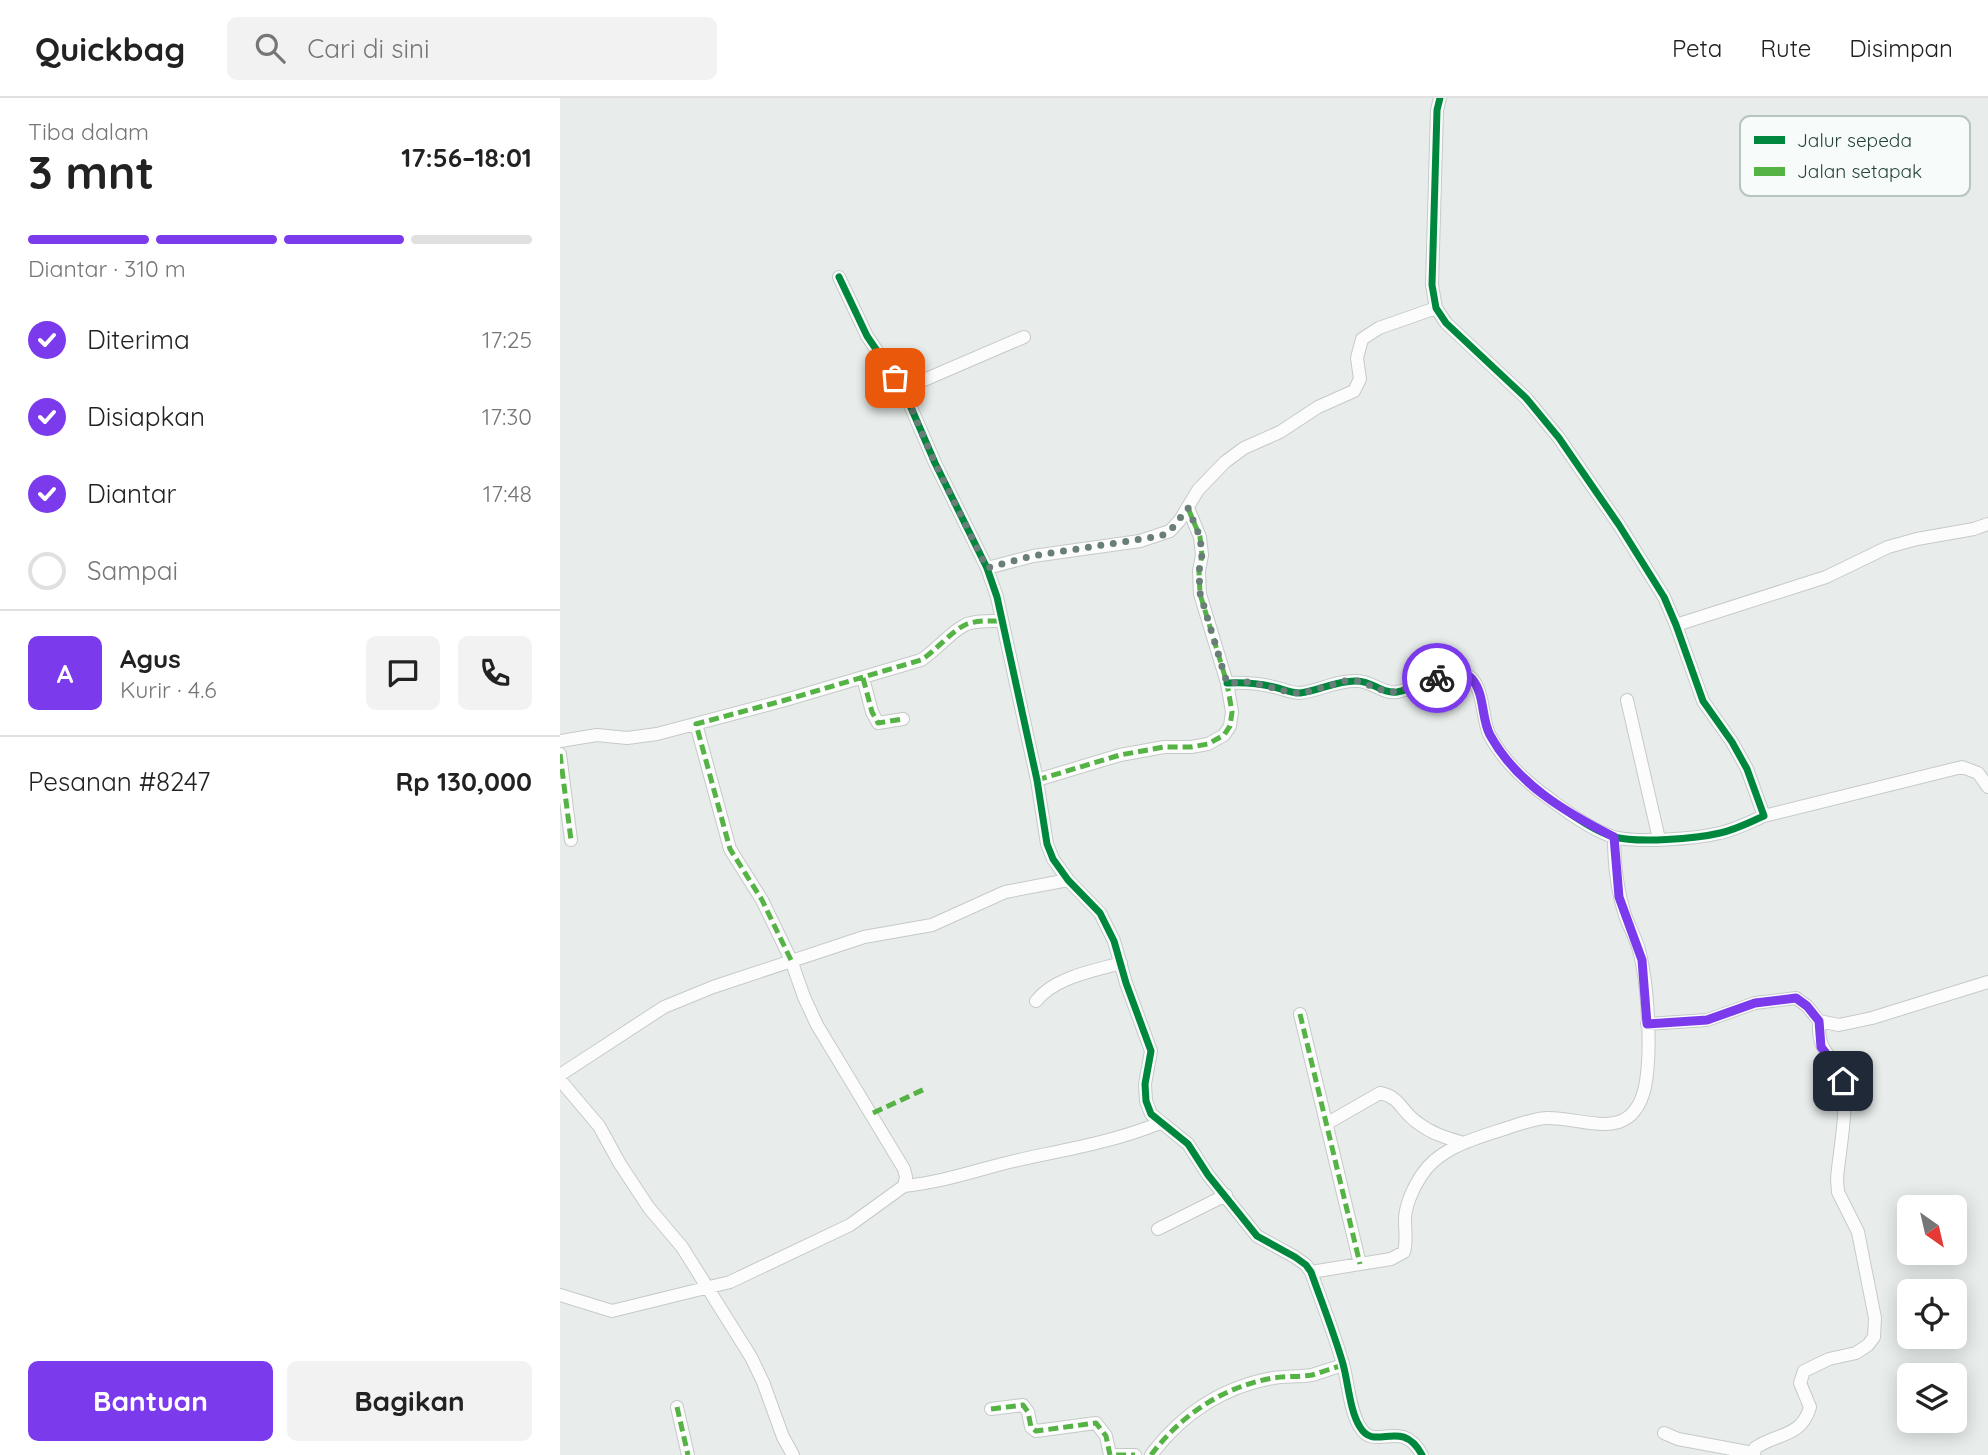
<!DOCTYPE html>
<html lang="id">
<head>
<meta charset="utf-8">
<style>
  :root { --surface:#fff; --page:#f2f2f2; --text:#222; --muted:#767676; --line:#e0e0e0; --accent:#7c3aed }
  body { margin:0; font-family:Quicksand,sans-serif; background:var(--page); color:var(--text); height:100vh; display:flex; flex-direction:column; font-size:26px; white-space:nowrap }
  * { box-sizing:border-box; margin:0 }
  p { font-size:23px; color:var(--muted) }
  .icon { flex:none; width:38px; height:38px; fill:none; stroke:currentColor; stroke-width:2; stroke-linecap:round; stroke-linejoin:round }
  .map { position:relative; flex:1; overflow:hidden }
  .drawer { display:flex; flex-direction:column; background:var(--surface); width:560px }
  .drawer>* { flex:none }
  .needle { width:46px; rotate:146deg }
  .tools { position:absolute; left:1337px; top:1097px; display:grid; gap:14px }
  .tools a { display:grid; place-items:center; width:70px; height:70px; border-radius:10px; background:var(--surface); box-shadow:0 4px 18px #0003; font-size:35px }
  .pin { position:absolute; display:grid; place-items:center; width:60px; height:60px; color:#fff; margin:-30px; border-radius:14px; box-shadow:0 4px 10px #0006 }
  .courier { position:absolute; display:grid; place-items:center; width:70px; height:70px; margin:-35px; border:5px solid #7c3aed; border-radius:50%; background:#fff; color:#222; box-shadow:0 2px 9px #0007 }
  .headline em { font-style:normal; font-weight:700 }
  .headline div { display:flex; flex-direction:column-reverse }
  .headline { display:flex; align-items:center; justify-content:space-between; height:119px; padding:0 28px }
  h1 { font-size:46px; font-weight:700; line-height:52px }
  .bar { display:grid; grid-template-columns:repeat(4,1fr); gap:10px 7px; align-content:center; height:84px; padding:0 28px }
  .bar i { height:9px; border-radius:5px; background:var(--line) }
  .bar .on { background:var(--accent) }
  .bar p { grid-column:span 4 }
  .line { display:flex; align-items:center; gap:18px; padding:0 28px; border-top:2px solid var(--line) }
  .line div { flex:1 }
  .round { display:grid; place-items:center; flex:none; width:74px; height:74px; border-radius:10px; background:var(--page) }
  ol { padding:0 28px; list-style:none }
  li { display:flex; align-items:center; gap:21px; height:77px }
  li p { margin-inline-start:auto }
  li .icon { padding:7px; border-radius:50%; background:var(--accent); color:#fff; stroke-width:4 }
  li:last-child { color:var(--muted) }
  li i { width:38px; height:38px; border:4px solid var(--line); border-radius:50% }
  .action { display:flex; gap:14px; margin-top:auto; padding:14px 28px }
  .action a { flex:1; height:80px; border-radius:10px; background:var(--accent); color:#fff; font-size:28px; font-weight:700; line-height:80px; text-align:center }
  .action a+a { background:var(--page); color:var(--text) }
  header { display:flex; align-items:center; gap:42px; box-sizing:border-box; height:98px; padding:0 35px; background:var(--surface); border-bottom:2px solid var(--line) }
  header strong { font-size:33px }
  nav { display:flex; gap:38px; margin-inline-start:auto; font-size:24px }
  .search { width:490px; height:63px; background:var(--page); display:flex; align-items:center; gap:18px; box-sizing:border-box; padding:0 24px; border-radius:10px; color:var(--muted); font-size:26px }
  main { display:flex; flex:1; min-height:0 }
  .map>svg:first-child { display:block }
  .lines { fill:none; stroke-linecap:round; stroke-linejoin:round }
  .street-casing { stroke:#c5cac8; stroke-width:14 }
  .street { stroke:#fcfcfc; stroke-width:12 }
  .quiet { stroke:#55b346; stroke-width:5; stroke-dasharray:10 5; stroke-linecap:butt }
  .cycleway-casing { stroke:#f7fbf9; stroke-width:11 }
  .cycleway { stroke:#00873e; stroke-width:7 }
  .done { stroke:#697e78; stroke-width:7; stroke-dasharray:0 12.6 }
  .route { stroke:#7c3aed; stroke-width:9 }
  .key { fill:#f7fbf9; stroke:#b8c4c0; stroke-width:2 }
  .key-label { font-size:19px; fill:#24423a }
</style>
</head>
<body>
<header>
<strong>Quickbag</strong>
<div class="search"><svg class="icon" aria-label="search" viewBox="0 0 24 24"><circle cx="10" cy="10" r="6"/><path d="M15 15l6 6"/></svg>Cari di sini</div>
<nav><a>Peta</a><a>Rute</a><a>Disimpan</a></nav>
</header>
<main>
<section class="drawer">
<div class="headline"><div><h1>3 mnt</h1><p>Tiba dalam</p></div><em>17:56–18:01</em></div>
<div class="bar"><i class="on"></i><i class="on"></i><i class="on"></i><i></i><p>Diantar · 310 m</p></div>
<ol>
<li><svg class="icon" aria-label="check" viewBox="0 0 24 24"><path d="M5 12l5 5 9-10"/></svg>Diterima<p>17:25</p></li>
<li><svg class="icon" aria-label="check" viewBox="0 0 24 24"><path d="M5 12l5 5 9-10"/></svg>Disiapkan<p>17:30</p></li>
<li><svg class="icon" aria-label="check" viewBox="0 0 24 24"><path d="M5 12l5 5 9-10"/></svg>Diantar<p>17:48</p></li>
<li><i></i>Sampai</li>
</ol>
<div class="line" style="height:126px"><b class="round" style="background:var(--accent);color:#fff">A</b><div><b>Agus</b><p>Kurir · 4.6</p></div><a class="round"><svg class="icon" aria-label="chat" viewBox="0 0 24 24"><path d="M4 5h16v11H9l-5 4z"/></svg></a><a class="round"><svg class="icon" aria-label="phone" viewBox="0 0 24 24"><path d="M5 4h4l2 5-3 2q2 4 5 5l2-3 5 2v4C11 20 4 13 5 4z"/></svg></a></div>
<div class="line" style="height:91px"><div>Pesanan #8247</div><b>Rp 130,000</b></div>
<div class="action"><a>Bantuan</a><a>Bagikan</a></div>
</section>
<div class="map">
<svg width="1428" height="1357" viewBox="0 0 1428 1357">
  <rect width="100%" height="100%" fill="#e8edeb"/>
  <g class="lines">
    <!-- street casing -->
    <g class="street-casing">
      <path id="street" d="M 279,179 L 307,238 L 343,291 L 375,365 L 427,470 L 437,499 L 477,682 L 487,746 L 493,761 L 508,782 L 540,815 L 554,843 L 566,885 L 591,953 L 585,986 L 586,1003 L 591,1016 L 628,1046 L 648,1077 L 697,1138 L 735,1159 L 746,1167 L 751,1174 C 762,1205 774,1235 783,1266 C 788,1284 790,1314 800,1329 C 815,1355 841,1318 862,1357
        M 343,291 L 464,239
        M 427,470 L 473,458 L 580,443 L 610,433 L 620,422 L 638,392 L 665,364 L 684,350 L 720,334 L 758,309 L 794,293 L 800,281 L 797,260 L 802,241 L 819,230 L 876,210
        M 1116,527 L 1266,479 L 1328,449 L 1357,441 L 1414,431 L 1428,426
        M 303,580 L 312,614 L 318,625 L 343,621
        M 667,585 C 683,584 698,585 714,589 C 723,591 731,595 740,595 C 759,593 777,582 797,583 C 812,583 822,596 837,594 C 856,591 886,570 903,575 C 925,582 921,619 929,636 C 943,663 966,684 990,701 C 1007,714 1033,733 1054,739 C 1078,745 1135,741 1160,735 C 1175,732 1190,724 1204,718 L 1187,671 L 1172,644 L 1143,603 L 1116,527 L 1104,499 L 1059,427 L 999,340 L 966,300 L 886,225 L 876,210 L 872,187 L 877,12 L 880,0
        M 1067,602 L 1099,741
        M 0,643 L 37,637 L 67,640 L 97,636 L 222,603 L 361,562 C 376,553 392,532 407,526 C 418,522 430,523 442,523
        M 0,656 L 11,742
        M 477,682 L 560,657 L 604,649 L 631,649 L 648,646 L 664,637 L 670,628 L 672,614 L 667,585 L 640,496 L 639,473 L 642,457 L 640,439 L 628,410
        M 1204,718 L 1402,669 L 1418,675 L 1428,689
        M 476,903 C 495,879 533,873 561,865
        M 740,916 L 800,1166
        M 1087,926 L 1147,922 L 1195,905 L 1236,900 L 1247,908 L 1259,923 L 1279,927 L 1312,920 L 1428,884
        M 0,977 L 104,909 L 153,889 L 304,839 L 372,827 L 445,794 L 508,782
        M 0,982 L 39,1028 L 60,1066 L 89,1110 L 122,1149 L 191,1259 L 203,1284 L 223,1339 L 233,1357
        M 766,1026 L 820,995 C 841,999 841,1014 858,1025 C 872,1036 887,1040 904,1045
        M 344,1088 C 384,1084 416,1072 454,1063 C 503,1052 554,1044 600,1025
        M 598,1131 L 666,1097
        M 751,1174 L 831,1161 L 844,1154 C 847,1143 845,1134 845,1122 C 845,1108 853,1090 861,1078 C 879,1049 917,1040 947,1030 C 960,1026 975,1020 988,1020 C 1027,1020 1072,1046 1085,989 C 1092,954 1088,886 1079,852 C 1076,840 1069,829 1065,817 C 1057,792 1054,765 1054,739
        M 0,1197 L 52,1213 L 170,1184 L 290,1127 L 344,1088 L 346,1079 L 344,1071 L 257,927 L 244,899 L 231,862 L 202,802 L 170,751 L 136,626
        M 117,1309 L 128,1357
        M 431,1311 L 463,1307 L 468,1314 L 471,1329 L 476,1333 L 536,1325 L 546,1338 L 550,1357 L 575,1357
        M 1104,1335 L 1118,1341 L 1193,1355
        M 591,1357 C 622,1316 663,1289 713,1280 C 726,1278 739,1279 752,1277 C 762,1274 773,1270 783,1267
        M 1194,1357 L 1195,1350 C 1217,1335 1242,1339 1250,1309 L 1240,1285 L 1244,1273 L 1269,1261 L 1296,1255 L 1308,1247 L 1314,1239 L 1315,1220 L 1298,1134 L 1278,1094 L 1277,1081 C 1279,1054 1289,1008 1282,983 C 1276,956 1257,959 1259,923"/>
    </g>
    <!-- street -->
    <use href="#street" class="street"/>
    <!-- quiet -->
    <path class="quiet" d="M 303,580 L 312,614 L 318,625 L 343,621
      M 0,656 L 11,742
      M 477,682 L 560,657 L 604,649 L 631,649 L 648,646 L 664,637 L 670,628 L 672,614 L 667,585 L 640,496 L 639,473 L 642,457 L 640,439 L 628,410
      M 231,862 L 202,802 L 170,751 L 136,626 L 222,603 L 361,562 C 376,553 392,532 407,526 C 418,522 430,523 442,523
      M 740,916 L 800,1166
      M 313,1015 L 367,990
      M 117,1309 L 128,1357
      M 431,1311 L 463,1307 L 468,1314 L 471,1329 L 476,1333 L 536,1325 L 546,1338 L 550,1357 L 575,1357
      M 591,1357 C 622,1316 663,1289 713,1280 C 726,1278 739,1279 752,1277 C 762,1274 773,1270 783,1267"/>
    <!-- cycleway casing -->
    <g class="cycleway-casing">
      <path id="cycleway" d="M 279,179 L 307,238 L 343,291 L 375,365 L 427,470 L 437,499 L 477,682 L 487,746 L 493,761 L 508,782 L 540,815 L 554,843 L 566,885 L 591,953 L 585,986 L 586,1003 L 591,1016 L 628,1046 L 648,1077 L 697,1138 L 735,1159 L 746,1167 L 751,1174 C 762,1205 774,1235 783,1266 C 788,1284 790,1314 800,1329 C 815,1355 841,1318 862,1357
        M 667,585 C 683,584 698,585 714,589 C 723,591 731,595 740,595 C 759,593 777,582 797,583 C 812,583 822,596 837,594 C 856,591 886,570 903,575 C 925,582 921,619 929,636 C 943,663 966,684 990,701 C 1007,714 1033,733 1054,739 C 1078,745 1135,741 1160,735 C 1175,732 1190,724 1204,718 L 1187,671 L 1172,644 L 1143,603 L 1116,527 L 1104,499 L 1059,427 L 999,340 L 966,300 L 886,225 L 876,210 L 872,187 L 877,12 L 880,0"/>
    </g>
    <!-- cycleway -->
    <use href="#cycleway" class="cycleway"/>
  </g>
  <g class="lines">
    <!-- done -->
    <path class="done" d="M 335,280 L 343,291 L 375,365 L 427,470 L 472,458 L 601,438 L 610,433 L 628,410 L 640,439 L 642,457 L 639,473 L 640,495 L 667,585 L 690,584 L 733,595 L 743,595 L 785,583 L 799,583 L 824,593 L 835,594 L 877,580"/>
    <!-- route -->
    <path class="route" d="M 877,580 C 889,576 901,570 912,581 C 925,596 921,620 930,637 C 957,686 1005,714 1054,739 L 1059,799 L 1082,862 L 1087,926 L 1147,922 L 1195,905 L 1236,900 L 1247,908 L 1259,923 L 1261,949 L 1278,971 L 1283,983"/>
  </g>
  <!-- legend -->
  <rect x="1180" y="18" width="230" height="80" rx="10" class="key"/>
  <rect x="1194" y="38" width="31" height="8" fill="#00873e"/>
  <rect x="1194" y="69" width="31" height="9" fill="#55b346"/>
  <g class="key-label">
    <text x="1237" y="49">Jalur sepeda</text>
    <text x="1237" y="80">Jalan setapak</text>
  </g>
</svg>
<div class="tools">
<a><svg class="needle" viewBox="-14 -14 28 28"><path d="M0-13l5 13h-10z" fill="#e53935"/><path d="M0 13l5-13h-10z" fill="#767676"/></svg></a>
<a><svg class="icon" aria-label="locate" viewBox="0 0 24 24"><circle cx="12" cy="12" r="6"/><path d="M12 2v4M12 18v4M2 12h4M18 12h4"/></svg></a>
<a><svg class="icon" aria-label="layers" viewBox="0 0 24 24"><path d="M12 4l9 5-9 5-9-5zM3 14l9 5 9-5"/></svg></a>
</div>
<div class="pin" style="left:335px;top:280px;background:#ea580c"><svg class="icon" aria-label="bag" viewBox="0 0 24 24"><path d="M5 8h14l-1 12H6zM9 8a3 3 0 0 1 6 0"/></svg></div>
<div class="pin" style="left:1283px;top:983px;background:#1f2937"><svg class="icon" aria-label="home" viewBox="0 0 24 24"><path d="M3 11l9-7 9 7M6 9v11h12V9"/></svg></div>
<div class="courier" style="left:877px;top:580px"><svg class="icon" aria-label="bike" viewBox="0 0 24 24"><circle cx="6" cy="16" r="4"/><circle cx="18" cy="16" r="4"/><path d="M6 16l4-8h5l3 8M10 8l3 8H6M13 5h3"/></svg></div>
</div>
</main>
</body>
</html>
